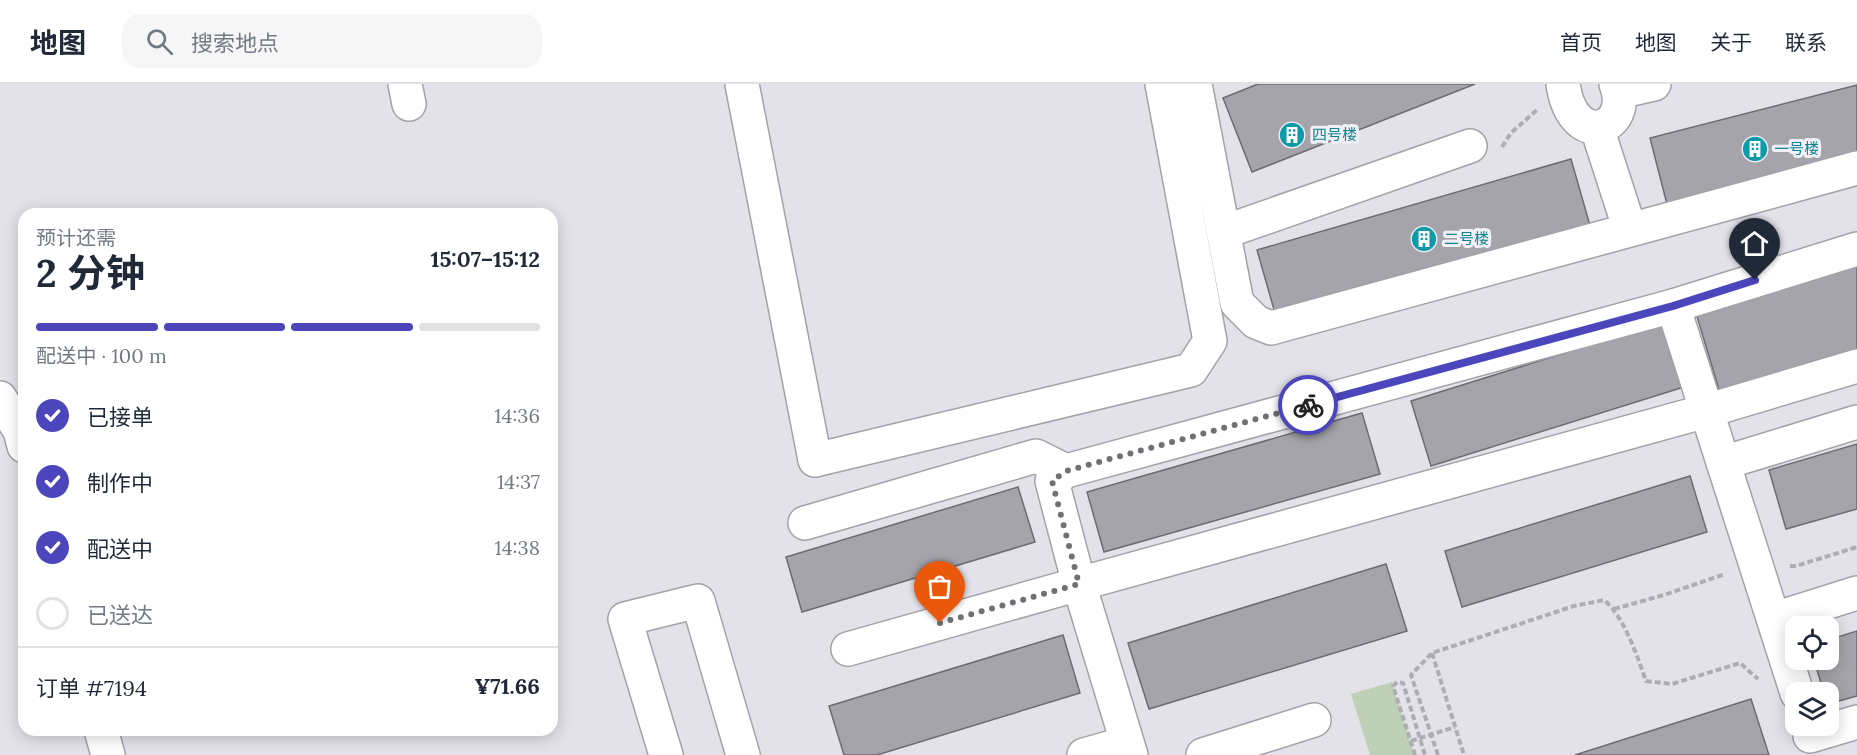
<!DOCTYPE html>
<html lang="zh">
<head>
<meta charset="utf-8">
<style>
  :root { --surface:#fff; --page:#f6f6f7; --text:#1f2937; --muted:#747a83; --line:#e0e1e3; --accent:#4b46bc }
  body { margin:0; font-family:Lora,"Noto Sans SC",serif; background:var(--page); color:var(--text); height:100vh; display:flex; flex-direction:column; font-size:22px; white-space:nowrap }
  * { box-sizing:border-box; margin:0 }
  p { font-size:20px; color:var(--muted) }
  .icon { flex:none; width:33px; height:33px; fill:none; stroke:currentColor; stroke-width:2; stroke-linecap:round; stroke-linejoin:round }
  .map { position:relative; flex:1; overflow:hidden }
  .side { position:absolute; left:18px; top:124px; width:540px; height:528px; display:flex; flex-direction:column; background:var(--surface); border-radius:18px; box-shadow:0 3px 15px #0003 }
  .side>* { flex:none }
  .tools { position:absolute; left:1785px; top:532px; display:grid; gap:12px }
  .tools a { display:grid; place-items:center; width:54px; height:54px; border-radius:12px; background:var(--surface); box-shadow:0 3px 15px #0003; font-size:30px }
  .pin { position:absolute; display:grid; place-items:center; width:51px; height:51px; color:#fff; margin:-62px -26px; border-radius:50% 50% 50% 0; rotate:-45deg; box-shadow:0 0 6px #0007 }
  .pin .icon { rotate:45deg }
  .courier { position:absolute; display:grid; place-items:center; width:60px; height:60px; margin:-30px; border:4px solid #4b46bc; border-radius:50%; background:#fff; color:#222; box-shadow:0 2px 8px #0007 }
  .head em { font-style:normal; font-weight:700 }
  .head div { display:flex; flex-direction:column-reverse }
  .head { display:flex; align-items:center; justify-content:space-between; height:102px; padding:0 18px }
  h1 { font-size:39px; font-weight:700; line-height:45px }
  .bar { display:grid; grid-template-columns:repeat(4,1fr); gap:9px 6px; align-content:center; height:72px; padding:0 18px }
  .bar i { height:8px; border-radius:4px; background:var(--line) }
  .bar .on { background:var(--accent) }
  .bar p { grid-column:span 4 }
  .line { display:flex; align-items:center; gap:15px; padding:0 18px; border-top:2px solid var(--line) }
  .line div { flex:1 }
  ol { padding:0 18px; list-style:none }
  li { display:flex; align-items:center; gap:18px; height:66px }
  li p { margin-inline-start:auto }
  li .icon { padding:6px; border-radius:50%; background:var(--accent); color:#fff; stroke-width:4 }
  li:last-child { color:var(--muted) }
  li i { width:33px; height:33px; border:3px solid var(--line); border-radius:50% }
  header { display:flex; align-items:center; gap:36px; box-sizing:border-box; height:84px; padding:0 30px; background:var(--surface); border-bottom:2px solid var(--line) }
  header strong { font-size:28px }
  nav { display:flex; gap:33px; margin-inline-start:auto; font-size:21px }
  .search { width:420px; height:54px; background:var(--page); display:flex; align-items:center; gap:15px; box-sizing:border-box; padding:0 21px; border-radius:18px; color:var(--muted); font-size:22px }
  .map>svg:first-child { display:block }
  .green { fill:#bed0b6 }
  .building { fill:#a5a4aa; stroke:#6d6c72; stroke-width:1.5 }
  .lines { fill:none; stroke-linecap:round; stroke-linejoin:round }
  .minor-casing { stroke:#a3a2a8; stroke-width:36 }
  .path { stroke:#aeadb3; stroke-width:4; stroke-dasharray:6 3; stroke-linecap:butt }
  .minor { stroke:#fff; stroke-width:33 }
  .done { stroke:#717175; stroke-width:6; stroke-dasharray:0 10.8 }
  .route { stroke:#4b46bc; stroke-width:8 }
  .labels { text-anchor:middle; stroke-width:6; stroke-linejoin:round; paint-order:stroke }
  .culture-label { font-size:15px; fill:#0d838f; stroke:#f1f0f7; text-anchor:start }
</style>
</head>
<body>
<header>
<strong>地图</strong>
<div class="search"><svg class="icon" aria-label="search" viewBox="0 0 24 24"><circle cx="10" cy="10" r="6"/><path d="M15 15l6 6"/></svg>搜索地点</div>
<nav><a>首页</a><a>地图</a><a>关于</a><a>联系</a></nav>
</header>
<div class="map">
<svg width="1857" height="671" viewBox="0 0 1857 671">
  <rect width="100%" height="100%" fill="#e3e2e9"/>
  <!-- green -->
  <path class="green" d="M 1392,598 L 1393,602 L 1414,671 L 1370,671 L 1351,610 Z"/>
  <!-- building -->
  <path class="building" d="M 1258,0 L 1475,0 L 1252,88 L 1223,14 Z
    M 1857,1 L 1857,75 L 1668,124 L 1650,54 Z
    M 1571,75 L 1591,145 L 1277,236 L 1257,166 Z
    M 1857,180 L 1857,268 L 1720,309 L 1696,229 Z
    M 1664,238 L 1684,303 L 1431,382 L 1411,317 Z
    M 1362,329 L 1380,390 L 1104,468 L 1087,408 Z
    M 1857,360 L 1857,425 L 1786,445 L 1769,386 Z
    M 1690,392 L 1707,448 L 1462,523 L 1445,467 Z
    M 1018,403 L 1035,458 L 802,528 L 786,473 Z
    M 1386,480 L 1407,547 L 1149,625 L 1128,559 Z
    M 1857,547 L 1857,612 L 1828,620 L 1828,609 L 1824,609 L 1814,576 L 1828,576 L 1828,556 Z
    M 1063,551 L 1080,609 L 877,671 L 844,671 L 829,622 Z
    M 1751,615 L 1769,671 L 1575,671 Z"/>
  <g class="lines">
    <!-- minor casing -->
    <g class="minor-casing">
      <path id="minor" d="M 405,0 L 409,20
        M 742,0 L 815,376 L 1191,286 L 1210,257 L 1162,0
        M 1195,0 L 1237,219 L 1256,238 L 1271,244 L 1857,84
        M 1563,0 C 1573,69 1634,45 1616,0
        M 1619,8 L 1654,0
        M 1597,44 L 1630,146
        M 1224,148 L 1470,62
        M 1673,222 L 1857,165
        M 0,314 L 20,347 L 24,362
        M 1723,379 L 1857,338
        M 805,439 L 1036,372 L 1066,387 L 1673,222 L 1797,609
        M 1774,535 L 1857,509
        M 848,565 L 1079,500 L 1052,397 L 1066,387
        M 101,646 L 108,671
        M 1810,652 L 1857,638
        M 666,671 L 625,535 L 698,517 L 743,671
        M 1084,671 L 1127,659
        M 1131,671 L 1079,500 L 1706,327 L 1857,282
        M 1203,671 L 1314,636"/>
    </g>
    <!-- path -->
    <path class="path" d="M 1502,63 L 1511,49 L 1538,25
      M 1790,482 L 1796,482 L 1857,463
      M 1614,525 L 1664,511 L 1725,490
      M 1432,569 L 1464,671
      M 1411,657 L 1455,643
      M 1415,671 L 1393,602 L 1397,598 L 1403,599 L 1425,671
      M 1438,671 L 1411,591 L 1432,569 L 1574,522 L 1604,516 C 1625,534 1637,572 1646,597 L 1672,600 L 1740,579 L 1758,595"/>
    <!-- minor -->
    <use href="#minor" class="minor"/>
  </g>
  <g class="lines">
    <!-- done -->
    <path class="done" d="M 940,539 L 1079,500 L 1052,397 L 1066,387 L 1308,321"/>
    <!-- route -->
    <path class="route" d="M 1308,321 L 1673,222 L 1755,196"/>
  </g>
  <!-- icons -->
  <defs>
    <g id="building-disc" transform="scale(1.35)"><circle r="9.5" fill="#0f9aa8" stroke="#f1f0f7"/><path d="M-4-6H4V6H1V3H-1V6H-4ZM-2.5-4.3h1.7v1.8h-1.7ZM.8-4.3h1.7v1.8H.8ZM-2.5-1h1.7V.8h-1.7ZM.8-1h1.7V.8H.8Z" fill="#fff"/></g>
  </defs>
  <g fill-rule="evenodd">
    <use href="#building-disc" x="1292" y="51"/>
    <use href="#building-disc" x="1755" y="65"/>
    <use href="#building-disc" x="1424" y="155"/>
  </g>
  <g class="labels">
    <!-- culture labels -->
    <g class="culture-label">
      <text x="1312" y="56">四号楼</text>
      <text x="1774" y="70">一号楼</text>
      <text x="1444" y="160">二号楼</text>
    </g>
  </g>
</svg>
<div class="tools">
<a><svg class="icon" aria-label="locate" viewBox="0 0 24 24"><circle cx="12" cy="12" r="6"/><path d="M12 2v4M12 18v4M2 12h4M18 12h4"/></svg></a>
<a><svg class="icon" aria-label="layers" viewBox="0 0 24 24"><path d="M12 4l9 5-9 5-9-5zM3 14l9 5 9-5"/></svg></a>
</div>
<div class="pin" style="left:940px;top:539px;background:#ea580c"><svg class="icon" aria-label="bag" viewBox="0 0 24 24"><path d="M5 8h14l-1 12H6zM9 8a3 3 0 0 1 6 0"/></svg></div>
<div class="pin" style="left:1755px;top:196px;background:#1f2937"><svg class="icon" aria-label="home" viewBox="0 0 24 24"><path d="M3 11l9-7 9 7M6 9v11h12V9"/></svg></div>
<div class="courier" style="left:1308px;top:321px"><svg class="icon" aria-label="bike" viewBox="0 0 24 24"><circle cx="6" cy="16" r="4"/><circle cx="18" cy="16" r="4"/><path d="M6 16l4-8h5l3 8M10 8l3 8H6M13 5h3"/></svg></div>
<section class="side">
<div class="head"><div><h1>2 分钟</h1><p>预计还需</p></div><em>15:07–15:12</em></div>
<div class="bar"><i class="on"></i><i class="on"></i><i class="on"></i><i></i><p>配送中 · 100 m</p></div>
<ol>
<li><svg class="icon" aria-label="check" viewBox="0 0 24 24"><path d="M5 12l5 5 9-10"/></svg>已接单<p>14:36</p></li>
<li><svg class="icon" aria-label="check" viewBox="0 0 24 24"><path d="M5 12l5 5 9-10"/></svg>制作中<p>14:37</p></li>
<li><svg class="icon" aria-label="check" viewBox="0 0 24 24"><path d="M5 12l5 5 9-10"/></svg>配送中<p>14:38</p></li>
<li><i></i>已送达</li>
</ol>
<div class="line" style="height:78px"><div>订单 #7194</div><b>¥71.66</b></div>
</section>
</div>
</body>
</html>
